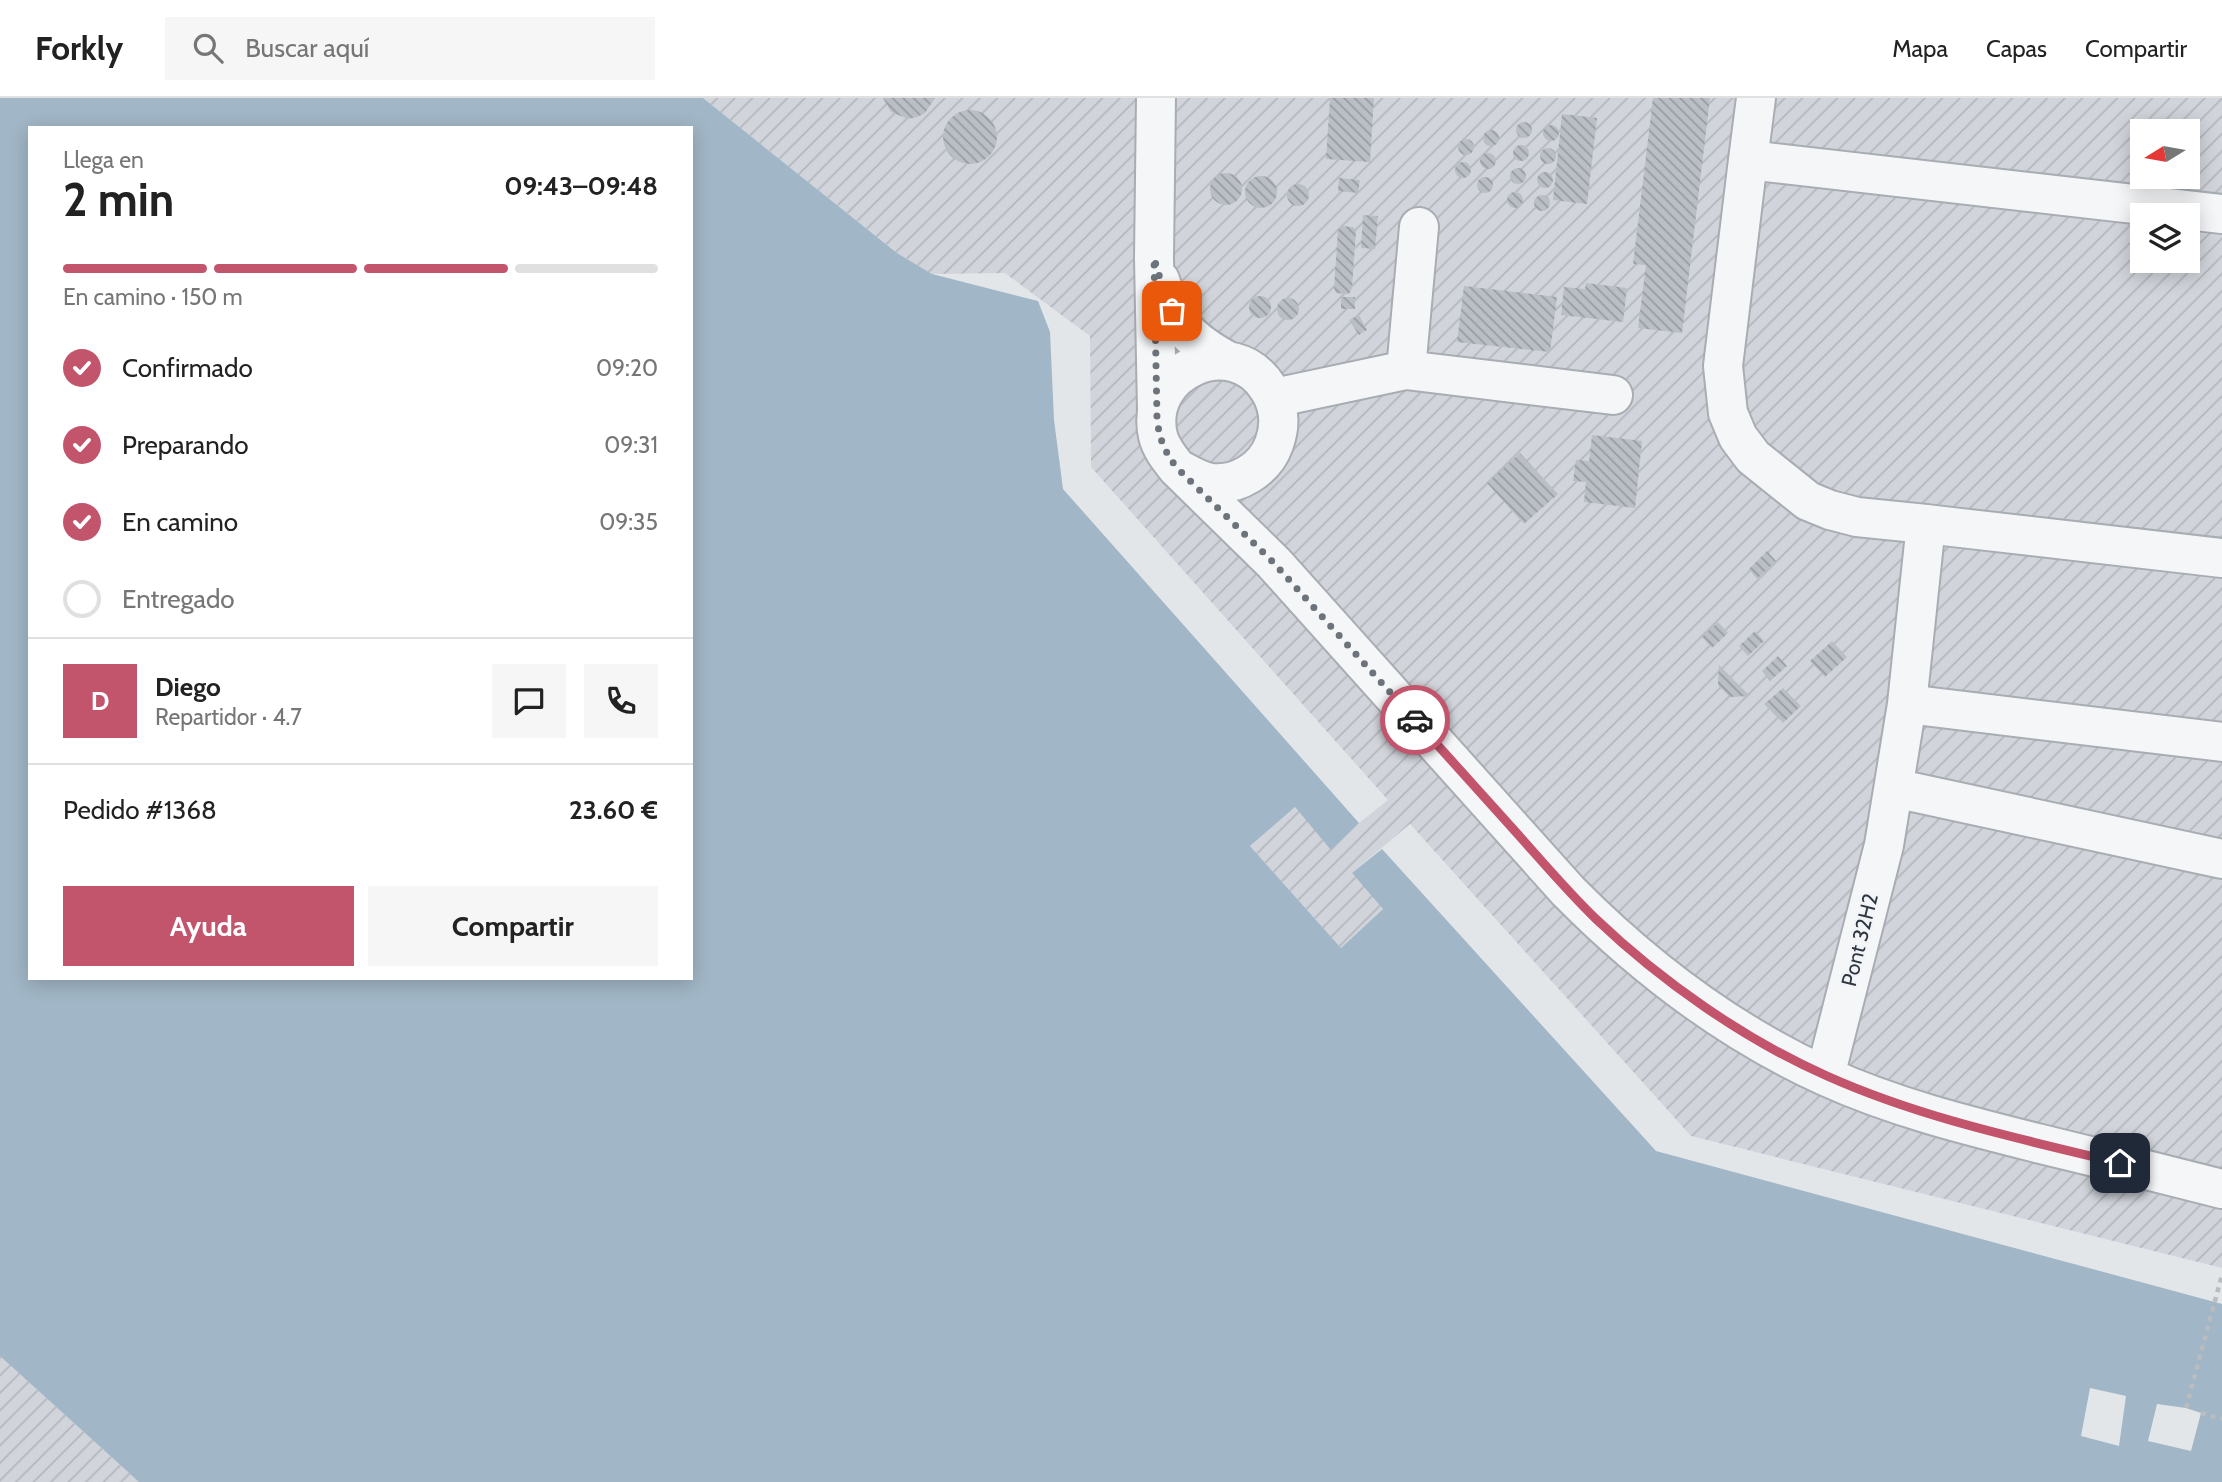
<!DOCTYPE html>
<html lang="es">
<head>
<meta charset="utf-8">
<style>
  :root { --surface:#fff; --page:#f6f6f6; --text:#222; --muted:#767676; --line:#e0e0e0; --accent:#c2546c }
  body { margin:0; font-family:Cabin,sans-serif; background:var(--page); color:var(--text); height:100vh; display:flex; flex-direction:column; font-size:26px; white-space:nowrap }
  * { box-sizing:border-box; margin:0 }
  p { font-size:23px; color:var(--muted) }
  .icon { flex:none; width:38px; height:38px; fill:none; stroke:currentColor; stroke-width:2; stroke-linecap:round; stroke-linejoin:round }
  .map { position:relative; flex:1; overflow:hidden }
  .details { position:absolute; left:28px; top:28px; width:665px; height:854px; display:flex; flex-direction:column; background:var(--surface); border-radius:0px; box-shadow:0 4px 18px #0003 }
  .details>* { flex:none }
  .needle { width:46px; rotate:259deg }
  .controls { position:absolute; left:2130px; top:21px; display:grid; gap:14px }
  .controls a { display:grid; place-items:center; width:70px; height:70px; border-radius:0px; background:var(--surface); box-shadow:0 4px 18px #0003; font-size:35px }
  .pin { position:absolute; display:grid; place-items:center; width:60px; height:60px; color:#fff; margin:-30px; border-radius:14px; box-shadow:0 4px 10px #0006 }
  .courier { position:absolute; display:grid; place-items:center; width:70px; height:70px; margin:-35px; border:5px solid #c2546c; border-radius:50%; background:#fff; color:#222; box-shadow:0 2px 9px #0007 }
  .head em { font-style:normal; font-weight:800 }
  .head div { display:flex; flex-direction:column-reverse }
  .head { display:flex; align-items:center; justify-content:space-between; height:119px; padding:0 35px }
  h1 { font-size:46px; font-weight:800; line-height:52px }
  .bar { display:grid; grid-template-columns:repeat(4,1fr); gap:10px 7px; align-content:center; height:84px; padding:0 35px }
  .bar i { height:9px; border-radius:5px; background:var(--line) }
  .bar .active { background:var(--accent) }
  .bar p { grid-column:span 4 }
  .line { display:flex; align-items:center; gap:18px; padding:0 35px; border-top:2px solid var(--line) }
  .line div { flex:1 }
  .round { display:grid; place-items:center; flex:none; width:74px; height:74px; border-radius:0px; background:var(--page) }
  ol { padding:0 35px; list-style:none }
  li { display:flex; align-items:center; gap:21px; height:77px }
  li p { margin-inline-start:auto }
  li .icon { padding:7px; border-radius:50%; background:var(--accent); color:#fff; stroke-width:4 }
  li:last-child { color:var(--muted) }
  li i { width:38px; height:38px; border:4px solid var(--line); border-radius:50% }
  .action { display:flex; gap:14px; margin-top:auto; padding:14px 35px }
  .action a { flex:1; height:80px; border-radius:0px; background:var(--accent); color:#fff; font-size:28px; font-weight:800; line-height:80px; text-align:center }
  .action a+a { background:var(--page); color:var(--text) }
  header { display:flex; align-items:center; gap:42px; box-sizing:border-box; height:98px; padding:0 35px; background:var(--surface); border-bottom:2px solid var(--line) }
  header strong { font-size:33px }
  nav { display:flex; gap:38px; margin-inline-start:auto; font-size:24px }
  .search { width:490px; height:63px; background:var(--page); display:flex; align-items:center; gap:18px; box-sizing:border-box; padding:0 24px; border-radius:0px; color:var(--muted); font-size:26px }
  .map>svg:first-child { display:block }
  .industrial { fill:url(#industrial-furrows); fill-rule:evenodd }
  .water { fill:#a1b6c6; fill-rule:evenodd }
  .pier { fill:#e3e6e9 }
  .building { fill:url(#building-back-hatch) }
  .lines { fill:none; stroke-linecap:round; stroke-linejoin:round }
  .minor-casing { stroke:#a8adb3; stroke-width:42 }
  .path { stroke:#b9bcc1; stroke-width:4.5; stroke-dasharray:5 5; stroke-linecap:butt }
  .minor { stroke:#f5f6f8; stroke-width:38 }
  .done { stroke:#6c737b; stroke-width:7; stroke-dasharray:0 12.6 }
  .route { stroke:#c2546c; stroke-width:9 }
  .labels { text-anchor:middle; stroke-width:5; stroke-linejoin:round; paint-order:stroke }
  .street-label { font-size:21px; fill:#2c3540; stroke:#f2f4f7 }
</style>
</head>
<body>
<header>
<strong>Forkly</strong>
<div class="search"><svg class="icon" aria-label="search" viewBox="0 0 24 24"><circle cx="10" cy="10" r="6"/><path d="M15 15l6 6"/></svg>Buscar aquí</div>
<nav><a>Mapa</a><a>Capas</a><a>Compartir</a></nav>
</header>
<div class="map">
<svg width="2222" height="1384" viewBox="0 0 2222 1384">
  <defs>
    <pattern id="industrial-furrows" width="10" height="10" patternUnits="userSpaceOnUse" patternTransform="scale(1.75)"><rect width="10" height="10" fill="#d1d5db"/><path d="M-1 1l2-2M0 10L10 0M9 11l2-2" fill="none" stroke="#b4b7bd"/></pattern>
    <pattern id="building-back-hatch" width="6" height="6" patternUnits="userSpaceOnUse" patternTransform="scale(1.75)"><rect width="6" height="6" fill="#babfc6"/><path d="M-1 5l2 2M0 0l6 6M5-1l2 2" fill="none" stroke="#979ca2"/></pattern>
  </defs>
  <rect width="100%" height="100%" fill="#e3e6e9"/>
  <!-- industrial -->
  <path class="industrial" d="M 703,0 L 2222,0 L 2222,1170 L 1691,1038 L 1410,726 L 1352,775 L 1384,810 L 1341,850 L 1250,748 L 1295,709 L 1331,751 L 1359,725 L 1388,702 L 1091,369 L 1090,238 L 1005,175 L 932,176 L 897,155 ZM 2142,33 L 2188,33 L 2188,79 L 2142,79 ZM 2142,117 L 2188,117 L 2188,163 L 2142,163 Z
    M 0,1258 L 139,1384 L 0,1384 Z"/>
  <!-- water -->
  <path class="water" d="M 0,0 L 703,0 L 897,155 L 932,176 L 1038,203 L 1050,234 L 1054,322 L 1063,391 L 1359,725 L 1331,752 L 1295,709 L 1250,748 L 1341,850 L 1383,811 L 1352,775 L 1382,751 L 1656,1053 L 2222,1206 L 2222,1384 L 139,1384 L 0,1258 ZM 30,30 L 691,30 L 691,880 L 30,880 Z"/>
  <!-- pier -->
  <path class="pier" d="M 2090,1290 L 2126,1298 L 2119,1348 L 2081,1338 Z
    M 2157,1306 L 2186,1310 L 2201,1315 L 2191,1353 L 2148,1343 Z"/>
  <!-- building -->
  <path class="building" d="M 883,0 L 935,0 L 925,15 L 917,19 L 908,21 L 891,14 Z
    M 1330,0 L 1374,0 L 1370,64 L 1326,61 Z
    M 1653,0 L 1710,0 L 1682,235 L 1638,230 L 1646,167 L 1633,166 Z
    M943 39a27 27 0 1 1 54 0a27 27 0 1 1-54 0Z
    M 1562,16 L 1597,20 L 1587,106 L 1553,102 Z
    M1516 32a8 8 0 1 1 16 0a8 8 0 1 1-16 0Z
    M1543 35a8 8 0 1 1 16 0a8 8 0 1 1-16 0Z
    M1483 40a8 8 0 1 1 16 0a8 8 0 1 1-16 0Z
    M1458 49a8 8 0 1 1 16 0a8 8 0 1 1-16 0Z
    M1513 55a8 8 0 1 1 16 0a8 8 0 1 1-16 0Z
    M1540 58a8 8 0 1 1 16 0a8 8 0 1 1-16 0Z
    M1480 63a8 8 0 1 1 16 0a8 8 0 1 1-16 0Z
    M1455 72a8 8 0 1 1 16 0a8 8 0 1 1-16 0Z
    M1510 78a8 8 0 1 1 16 0a8 8 0 1 1-16 0Z
    M1537 82a8 8 0 1 1 16 0a8 8 0 1 1-16 0Z
    M1210 91a16 16 0 1 1 32 0a16 16 0 1 1-32 0Z
    M1245 94a16 16 0 1 1 32 0a16 16 0 1 1-32 0Z
    M1477 87a8 8 0 1 1 16 0a8 8 0 1 1-16 0Z
    M 1339,80 L 1360,82 L 1358,95 L 1338,93 Z
    M1287 97a11 11 0 1 1 22 0a11 11 0 1 1-22 0Z
    M1507 102a8 8 0 1 1 16 0a8 8 0 1 1-16 0Z
    M1534 105a8 8 0 1 1 16 0a8 8 0 1 1-16 0Z
    M 1363,117 L 1378,118 L 1375,151 L 1361,150 Z
    M 1341,128 L 1353,129 L 1356,133 L 1352,190 L 1349,196 L 1336,195 L 1334,190 L 1338,132 Z
    M 1586,185 L 1627,190 L 1623,224 L 1561,217 L 1564,189 L 1585,191 Z
    M 1464,188 L 1557,199 L 1550,254 L 1457,244 Z
    M1249 209a11 11 0 1 1 22 0a11 11 0 1 1-22 0Z
    M 1341,199 L 1355,199 L 1355,211 L 1341,211 Z
    M1277 211a11 11 0 1 1 22 0a11 11 0 1 1-22 0Z
    M 1359,217 L 1367,232 L 1359,237 L 1349,222 Z
    M 1592,337 L 1642,343 L 1635,410 L 1584,404 L 1586,384 L 1573,383 L 1576,362 L 1589,363 Z
    M 1520,355 L 1558,396 L 1524,426 L 1487,385 Z
    M 1767,453 L 1776,463 L 1757,481 L 1749,471 Z
    M 1718,524 L 1728,535 L 1712,550 L 1702,539 Z
    M 1755,533 L 1764,543 L 1748,558 L 1739,548 Z
    M 1832,543 L 1847,559 L 1825,579 L 1810,563 Z
    M 1778,558 L 1787,568 L 1770,583 L 1762,573 Z
    M 1719,567 L 1750,598 L 1730,599 L 1718,587 Z
    M 1783,590 L 1801,608 L 1783,625 L 1764,606 Z"/>
  <g class="lines">
    <!-- minor casing -->
    <g class="minor-casing">
      <path id="minor" d="M 1156,0 L 1154,160 L 1157,313
        M 1748,62 L 1756,0
        M 1160,182 C 1173,225 1189,242 1228,263
        M 1406,272 L 1419,129
        M 1274,300 L 1406,272 L 1613,297
        M 1177,370 C 1188,376 1199,383 1211,385 C 1238,388 1265,371 1274,346 C 1281,327 1280,308 1268,290 C 1232,233 1143,273 1158,338 C 1161,350 1169,360 1177,370 L 1274,465 L 1568,793 C 1642,868 1729,934 1825,978 C 1893,1009 1965,1027 2037,1045 C 2099,1060 2160,1075 2222,1091
        M 1926,426 L 2222,460
        M 1907,606 L 2222,644
        M 1894,690 L 2222,761
        M 1825,978 L 1884,747 L 1907,606 L 1926,426 L 1857,419 L 1830,412 L 1808,403 L 1753,359 L 1738,339 L 1728,315 L 1723,268 L 1748,62 L 2222,116"/>
    </g>
    <!-- path -->
    <path class="path" d="M 2186,1310 L 2222,1177
      M 2201,1315 L 2222,1321"/>
    <!-- minor -->
    <use href="#minor" class="minor"/>
  </g>
  <g class="lines">
    <!-- done -->
    <path class="done" d="M 1172,213 L 1165,197 L 1154,160 L 1157,320 C 1159,340 1164,353 1177,370 L 1274,465 L 1415,622"/>
    <!-- route -->
    <path class="route" d="M 1415,622 C 1448,659 1481,695 1514,732 C 1541,762 1567,793 1596,821 C 1661,883 1745,942 1827,978 C 1921,1020 2021,1041 2120,1065"/>
  </g>
  <g class="labels">
    <!-- street labels -->
    <g class="street-label">
      <text transform="translate(1860 842) rotate(-76)" y="7">Pont 32H2</text>
    </g>
  </g>
</svg>
<div class="controls">
<a><svg class="needle" viewBox="-14 -14 28 28"><path d="M0-13l5 13h-10z" fill="#e53935"/><path d="M0 13l5-13h-10z" fill="#767676"/></svg></a>
<a><svg class="icon" aria-label="layers" viewBox="0 0 24 24"><path d="M12 4l9 5-9 5-9-5zM3 14l9 5 9-5"/></svg></a>
</div>
<div class="pin" style="left:1172px;top:213px;background:#ea580c"><svg class="icon" aria-label="bag" viewBox="0 0 24 24"><path d="M5 8h14l-1 12H6zM9 8a3 3 0 0 1 6 0"/></svg></div>
<div class="pin" style="left:2120px;top:1065px;background:#1f2937"><svg class="icon" aria-label="home" viewBox="0 0 24 24"><path d="M3 11l9-7 9 7M6 9v11h12V9"/></svg></div>
<div class="courier" style="left:1415px;top:622px"><svg class="icon" aria-label="car" viewBox="0 0 24 24"><path d="M5 17H2v-5l4-1 3-4h7l3 4 3 1v5h-3M9 17h6M6 11h13"/><circle cx="7" cy="17" r="2"/><circle cx="17" cy="17" r="2"/></svg></div>
<section class="details">
<div class="head"><div><h1>2 min</h1><p>Llega en</p></div><em>09:43–09:48</em></div>
<div class="bar"><i class="active"></i><i class="active"></i><i class="active"></i><i></i><p>En camino · 150 m</p></div>
<ol>
<li><svg class="icon" aria-label="check" viewBox="0 0 24 24"><path d="M5 12l5 5 9-10"/></svg>Confirmado<p>09:20</p></li>
<li><svg class="icon" aria-label="check" viewBox="0 0 24 24"><path d="M5 12l5 5 9-10"/></svg>Preparando<p>09:31</p></li>
<li><svg class="icon" aria-label="check" viewBox="0 0 24 24"><path d="M5 12l5 5 9-10"/></svg>En camino<p>09:35</p></li>
<li><i></i>Entregado</li>
</ol>
<div class="line" style="height:126px"><b class="round" style="background:var(--accent);color:#fff">D</b><div><b>Diego</b><p>Repartidor · 4.7</p></div><a class="round"><svg class="icon" aria-label="chat" viewBox="0 0 24 24"><path d="M4 5h16v11H9l-5 4z"/></svg></a><a class="round"><svg class="icon" aria-label="phone" viewBox="0 0 24 24"><path d="M5 4h4l2 5-3 2q2 4 5 5l2-3 5 2v4C11 20 4 13 5 4z"/></svg></a></div>
<div class="line" style="height:91px"><div>Pedido #1368</div><b>23.60 €</b></div>
<div class="action"><a>Ayuda</a><a>Compartir</a></div>
</section>
</div>
</body>
</html>
